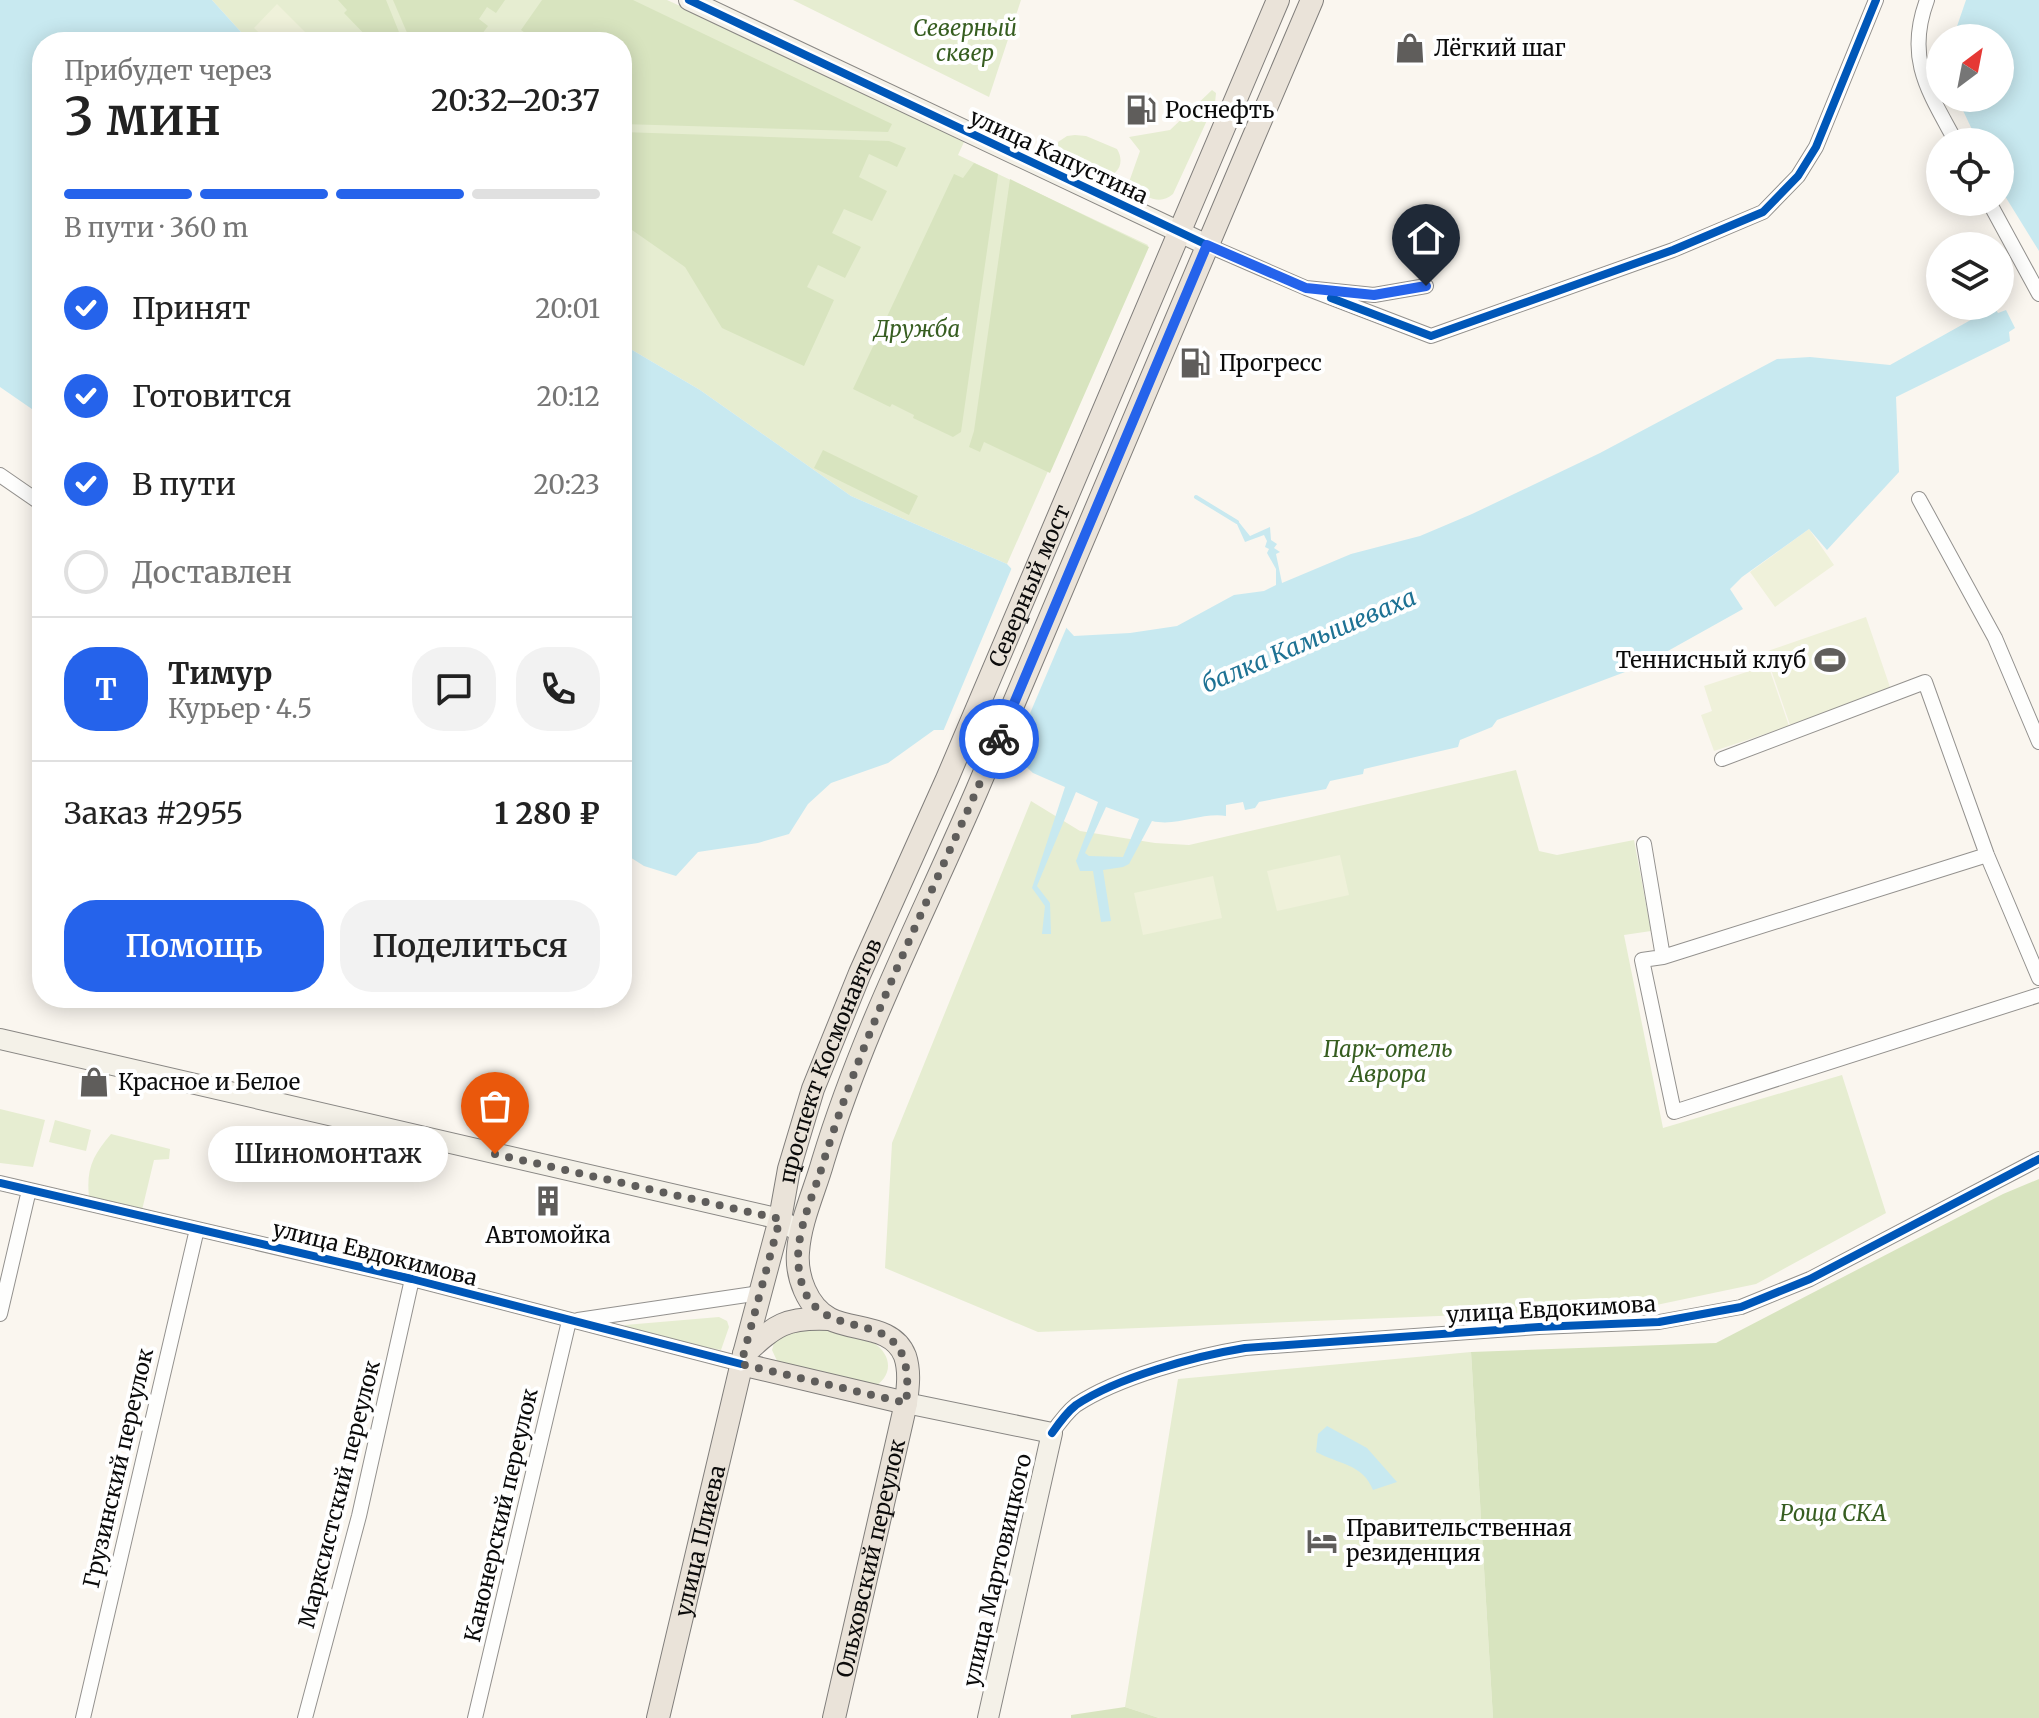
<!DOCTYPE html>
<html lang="ru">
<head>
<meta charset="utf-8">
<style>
  :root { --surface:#fff; --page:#f2f2f2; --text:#222; --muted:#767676; --line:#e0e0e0; --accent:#2563eb }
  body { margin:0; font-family:Merriweather,serif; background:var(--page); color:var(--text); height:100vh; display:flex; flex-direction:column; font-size:30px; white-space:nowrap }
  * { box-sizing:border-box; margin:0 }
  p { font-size:26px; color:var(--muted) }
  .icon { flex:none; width:44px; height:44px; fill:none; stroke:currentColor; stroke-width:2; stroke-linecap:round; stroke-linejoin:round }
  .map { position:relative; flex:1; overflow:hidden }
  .sheet { position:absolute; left:32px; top:32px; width:600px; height:976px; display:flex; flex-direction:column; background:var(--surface); border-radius:32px; box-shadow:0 4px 20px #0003 }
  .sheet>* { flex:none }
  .needle { width:52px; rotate:32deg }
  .fabs { position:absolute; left:1926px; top:24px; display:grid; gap:16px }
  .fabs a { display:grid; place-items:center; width:88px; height:88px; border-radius:50%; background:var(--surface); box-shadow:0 4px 20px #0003; font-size:40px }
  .pin { position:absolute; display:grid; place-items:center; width:68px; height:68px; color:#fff; margin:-82px -34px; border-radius:50% 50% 50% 0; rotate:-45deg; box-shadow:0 0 8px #0007 }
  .pin .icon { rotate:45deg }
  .courier { position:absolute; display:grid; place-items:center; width:80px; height:80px; margin:-40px; border:6px solid #2563eb; border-radius:50%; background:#fff; color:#222; box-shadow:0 2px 10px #0007 }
  .bubble { position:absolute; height:56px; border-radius:28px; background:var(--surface); box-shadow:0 4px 20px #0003; font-size:26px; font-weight:600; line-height:56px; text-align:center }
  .headline em { font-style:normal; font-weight:600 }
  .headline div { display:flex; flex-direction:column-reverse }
  .headline { display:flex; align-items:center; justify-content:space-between; height:136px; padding:0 32px }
  h1 { font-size:52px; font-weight:600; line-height:60px }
  .bar { display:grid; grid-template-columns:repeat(4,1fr); gap:12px 8px; align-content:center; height:96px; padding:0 32px }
  .bar i { height:10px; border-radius:6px; background:var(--line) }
  .bar .active { background:var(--accent) }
  .bar p { grid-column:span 4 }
  .line { display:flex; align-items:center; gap:20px; padding:0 32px; border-top:2px solid var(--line) }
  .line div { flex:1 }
  .round { display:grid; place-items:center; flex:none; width:84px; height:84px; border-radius:32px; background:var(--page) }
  ol { padding:0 32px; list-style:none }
  li { display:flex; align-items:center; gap:24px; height:88px }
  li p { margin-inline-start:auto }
  li .icon { padding:8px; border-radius:50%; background:var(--accent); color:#fff; stroke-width:4 }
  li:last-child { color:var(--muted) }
  li i { width:44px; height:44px; border:4px solid var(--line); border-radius:50% }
  .cta { display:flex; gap:16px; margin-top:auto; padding:16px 32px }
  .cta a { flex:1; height:92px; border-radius:32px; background:var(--accent); color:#fff; font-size:32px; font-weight:600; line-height:92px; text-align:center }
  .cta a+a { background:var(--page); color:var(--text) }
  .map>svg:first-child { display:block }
  .green { fill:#e6edd1 }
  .forest { fill:#d8e4bf }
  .pitch { fill:#eff1da }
  .water { fill:#c8e9f0; fill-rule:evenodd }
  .pier { fill:#faf6ef }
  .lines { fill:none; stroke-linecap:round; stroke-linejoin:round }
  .stream { stroke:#c8e9f0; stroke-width:4 }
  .street-casing { stroke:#93918e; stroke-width:16 }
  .secondary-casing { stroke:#898784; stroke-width:22 }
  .primary-casing { stroke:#807e7b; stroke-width:24 }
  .street { stroke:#fefefd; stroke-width:14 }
  .secondary { stroke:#f4f1e8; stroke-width:20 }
  .primary { stroke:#eae3d9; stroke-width:22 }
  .cycleway-casing { stroke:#fff; stroke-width:13 }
  .cycleway { stroke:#0057b8; stroke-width:8 }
  .done { stroke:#5f5d5b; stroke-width:8; stroke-dasharray:0 14.4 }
  .route { stroke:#2563eb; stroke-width:10 }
  .labels { text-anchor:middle; stroke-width:8; stroke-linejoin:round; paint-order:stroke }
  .park-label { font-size:22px; font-style:italic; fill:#375e21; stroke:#fff }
  .poi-label { font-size:22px; fill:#0b0b0b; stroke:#fff; text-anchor:start }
  .street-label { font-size:22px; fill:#0b0b0b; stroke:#fff }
  .water-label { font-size:24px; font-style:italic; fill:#1e7294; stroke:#fff }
</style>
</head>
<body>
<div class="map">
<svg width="2039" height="1718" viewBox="0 0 2039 1718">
  <rect width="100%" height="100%" fill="#faf6ef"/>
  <!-- green -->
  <path class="green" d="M 212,0 L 667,0 L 783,53 L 964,142 L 958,155 L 1148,245 L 1007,564 L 851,496 L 700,390 L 622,344 L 622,42 L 250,42 Z
    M 793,0 L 1021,0 L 989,97 Z
    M 1212,90 L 1216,93 L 1215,103 L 1173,194 C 1160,206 1146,196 1132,190 L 1129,182 L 1140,151 L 1129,137 L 1170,130 Z
    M 1075,135 L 1086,136 L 1117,149 C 1125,162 1119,176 1103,177 C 1088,169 1055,162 1058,142 L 1067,136 Z
    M 1516,770 L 1539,851 L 1557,855 L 1634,840 L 1651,931 L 1624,935 L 1663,1128 L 1842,1075 L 1886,1213 L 1756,1284 L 1642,1308 L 1038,1332 L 885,1268 L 892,1143 L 1031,801 L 1080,831 L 1155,843 L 1189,845 Z
    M 0,1109 L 45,1120 L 33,1167 L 0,1163 Z
    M 55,1120 L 91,1130 L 86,1151 L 49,1142 Z
    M 111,1134 L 170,1149 L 169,1159 L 154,1160 L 142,1210 L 89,1197 C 86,1169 93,1155 111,1134 Z
    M 719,1317 L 727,1321 L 729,1327 L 721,1350 L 624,1331 L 625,1325 Z
    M 805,1325 L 874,1343 C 893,1356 893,1377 872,1388 L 778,1363 L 772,1350 L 776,1336 Z
    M 1471,1352 L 1493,1718 L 1159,1718 L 1125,1707 L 1178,1379 Z"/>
  <!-- forest -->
  <path class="forest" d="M 338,0 L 386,0 L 403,42 L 372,42 L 344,13 L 347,10 Z
    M 393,0 L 505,0 L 496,13 L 487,7 L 479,19 L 488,26 L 476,42 L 411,42 Z
    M 542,0 L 633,0 L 892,124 L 888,132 L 622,124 L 622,42 L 528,42 L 531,37 L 521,30 Z
    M 622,132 L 889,141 L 906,148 L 897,167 L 869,154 L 859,177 L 887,191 L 872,221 L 844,209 L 832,233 L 861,247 L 845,278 L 818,265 L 807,287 L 834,300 L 804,366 L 722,328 L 685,267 L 622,223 Z
    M 974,163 L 998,174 L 961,432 L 953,437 L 913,418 L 914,415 L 892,404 L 890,407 L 853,389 L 954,174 L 963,178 Z
    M 1010,179 L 1149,247 L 1050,473 L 984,442 L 980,452 L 969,447 L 974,431 Z
    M 823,450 L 918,496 L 909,515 L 814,468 Z
    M 2039,1179 L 2039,1718 L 1493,1718 L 1471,1352 L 1716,1343 L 2003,1194 Z
    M 1125,1707 L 1159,1718 L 1071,1718 L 1071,1715 Z"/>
  <!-- pitch -->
  <path class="pitch" d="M 277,4 L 315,42 L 269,42 L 254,28 Z
    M 1809,529 L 1834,565 L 1775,607 L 1750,572 Z
    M 1866,617 L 1891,690 L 1790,725 L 1765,652 Z
    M 1768,665 L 1789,726 L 1714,751 L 1701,715 L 1712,711 L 1704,686 Z
    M 1340,855 L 1349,895 L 1277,911 L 1267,871 Z
    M 1213,876 L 1222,918 L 1143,935 L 1134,893 Z"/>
  <!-- water -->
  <path class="water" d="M 0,0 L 212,0 L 250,42 L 42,42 L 42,416 L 0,387 Z
    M 1966,0 L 2039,0 L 2039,251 L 2000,188 L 2000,142 L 1978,142 L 1957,98 L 2000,98 L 2000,38 L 1953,38 Z
    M 1994,307 L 1998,313 L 2006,310 L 2015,328 L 2009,332 L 2010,341 L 1896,397 L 1899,472 L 1827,550 L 1809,529 L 1742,577 L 1730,589 L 1743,609 L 1641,666 L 1497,720 L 1492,727 L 1460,740 L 1458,747 L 1364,769 L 1363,774 L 1330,781 L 1326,789 L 1259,802 L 1255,808 L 1245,810 L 1243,802 L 1226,805 L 1226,816 C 1202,812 1177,827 1152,821 L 1129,864 L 1123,867 L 1103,870 L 1111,921 L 1101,922 L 1093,871 L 1080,871 L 1076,861 L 1098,802 L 1076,792 L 1037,886 L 1050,903 L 1051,934 L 1042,934 L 1045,906 L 1032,888 L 1065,787 L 1033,773 L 987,730 L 934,730 L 888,763 L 831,783 L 808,804 L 789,834 L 758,843 L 698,852 L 676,876 L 644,866 L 622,852 L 622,344 L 700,390 L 851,496 L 1007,564 L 1074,636 L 1130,633 L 1177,626 L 1234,595 L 1264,591 L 1276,585 L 1276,569 L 1267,553 L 1269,549 L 1265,547 L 1267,541 L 1264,535 L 1245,542 L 1236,522 L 1238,521 L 1250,536 L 1270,527 L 1271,540 L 1277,544 L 1274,548 L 1280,552 L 1276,554 L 1282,583 L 1351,554 L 1420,536 L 1472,514 L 1600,453 L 1777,359 L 1810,357 L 1890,365 ZM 1106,807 L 1139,819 L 1123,857 L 1089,856 L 1085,853 Z
    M 1327,1426 L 1367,1448 L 1397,1482 L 1373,1490 C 1363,1464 1338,1464 1316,1452 L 1318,1434 Z"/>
  <!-- pier -->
  <path class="pier" d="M 1013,565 L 1068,624 L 1011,758 L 985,734 L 942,734 Z"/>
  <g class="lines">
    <!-- stream -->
    <path class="stream" d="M 1196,497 L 1237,522"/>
    <!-- street casing -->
    <g class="street-casing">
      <path id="street" d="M 1927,0 C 1905,59 1929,92 1956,142
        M 1989,202 L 2039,294
        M 1207,245 L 1306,288 L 1374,295 L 1426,286
        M 1306,288 L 1431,336 L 1673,250 L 1763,212 L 1798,176 L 1816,147 L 1876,0
        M 0,475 L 42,504
        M 1919,499 L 1995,638 L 2039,742
        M 1722,759 L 1925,682 L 1987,855 L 2039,978
        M 1644,844 L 1663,957 L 1642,960 L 1674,1112 L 2039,995
        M 1663,957 L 1987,855
        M 0,1183 L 412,1279 L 741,1364
        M 0,1314 L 29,1190
        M 578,1320 L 760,1293
        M 1052,1433 C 1059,1423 1067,1412 1076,1405 C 1118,1377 1196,1356 1245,1348 L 1539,1327 L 1659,1322 L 1741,1307 L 1810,1279 L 2039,1159
        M 83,1718 L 197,1229
        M 305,1718 L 359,1516 L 412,1279
        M 475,1718 L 569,1321"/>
    </g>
    <!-- secondary casing -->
    <g class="secondary-casing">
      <path id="secondary" d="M 689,0 L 1207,245
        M 0,1039 L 780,1219 L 793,1228
        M 906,1403 L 1052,1433 L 988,1718"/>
    </g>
    <!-- primary casing -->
    <g class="primary-casing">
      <g id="primary">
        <path d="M 744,1354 C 776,1325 785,1317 829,1319"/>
        <path d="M 741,1364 L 906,1403"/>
        <path id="s1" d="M 658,1718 L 744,1354 L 780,1219 L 789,1169 L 813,1089 L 860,973 L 947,779 L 1278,0"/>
        <path id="s2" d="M 834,1718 L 906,1403 C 908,1387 910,1371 905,1356 C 893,1325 854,1331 830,1319 C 807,1307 796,1276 798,1252 C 800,1221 815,1190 823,1161 C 862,1032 924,913 977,790 C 1090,528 1199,263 1312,0"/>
      </g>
    </g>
    <!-- street -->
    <use href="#street" class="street"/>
    <!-- secondary -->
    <use href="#secondary" class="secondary"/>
    <!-- primary -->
    <use href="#primary" class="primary"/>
    <!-- cycleway casing -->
    <g class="cycleway-casing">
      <path id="cycleway" d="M 689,0 L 1207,245 L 1306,288 L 1374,295 L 1426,286
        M 1331,298 L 1431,336 L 1673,250 L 1763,212 L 1798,176 L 1816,147 L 1876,0
        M 0,1183 L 412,1279 L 741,1364
        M 1052,1433 C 1059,1423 1067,1412 1076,1405 C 1118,1377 1196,1356 1245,1348 L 1539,1327 L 1659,1322 L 1741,1307 L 1810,1279 L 2039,1159"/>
    </g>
    <!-- cycleway -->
    <use href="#cycleway" class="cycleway"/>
  </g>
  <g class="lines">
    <!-- done -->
    <path class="done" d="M 495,1154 L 780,1219 L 741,1364 L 906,1403 C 920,1286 811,1361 799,1270 C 794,1237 811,1201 821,1170 C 866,1021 938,882 999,739"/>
    <!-- route -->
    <path class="route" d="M 999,739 L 1207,245 L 1306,288 L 1374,295 L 1426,286"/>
  </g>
  <!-- icons -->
  <defs>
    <g id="shop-bare" transform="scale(2.4)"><path d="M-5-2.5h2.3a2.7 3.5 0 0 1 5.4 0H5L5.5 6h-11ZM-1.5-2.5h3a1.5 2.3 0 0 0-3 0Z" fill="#5f5d5b" stroke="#fff" stroke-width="2.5" paint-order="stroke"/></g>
    <g id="fuel-bare" transform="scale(2.4)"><path d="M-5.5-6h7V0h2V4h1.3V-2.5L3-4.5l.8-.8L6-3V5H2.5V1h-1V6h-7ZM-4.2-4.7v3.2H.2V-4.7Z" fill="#5f5d5b" stroke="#fff" stroke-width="2.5" paint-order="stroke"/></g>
    <g id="stadium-bare" transform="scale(2.4)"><path d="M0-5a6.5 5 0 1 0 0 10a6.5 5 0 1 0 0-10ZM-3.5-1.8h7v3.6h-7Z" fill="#5f5d5b" stroke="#fff" stroke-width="2.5" paint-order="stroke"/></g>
    <g id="building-bare" transform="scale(2.4)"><path d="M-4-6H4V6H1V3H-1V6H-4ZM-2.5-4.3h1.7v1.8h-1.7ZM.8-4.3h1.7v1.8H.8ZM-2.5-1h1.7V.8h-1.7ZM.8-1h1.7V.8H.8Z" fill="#5f5d5b" stroke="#fff" stroke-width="2.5" paint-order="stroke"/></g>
    <g id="hotel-bare" transform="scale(2.4)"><path d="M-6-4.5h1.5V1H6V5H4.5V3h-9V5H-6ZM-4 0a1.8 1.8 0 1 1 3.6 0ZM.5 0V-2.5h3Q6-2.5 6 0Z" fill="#5f5d5b" stroke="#fff" stroke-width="2.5" paint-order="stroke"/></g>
  </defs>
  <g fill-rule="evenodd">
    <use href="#shop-bare" x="1410" y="48"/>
    <use href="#fuel-bare" x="1141" y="110"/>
    <use href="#fuel-bare" x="1195" y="363"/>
    <use href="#stadium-bare" x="1830" y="660"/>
    <use href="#shop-bare" x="94" y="1082"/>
    <use href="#building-bare" x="548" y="1201"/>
    <use href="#hotel-bare" x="1322" y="1541"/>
  </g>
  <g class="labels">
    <!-- park labels -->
    <g class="park-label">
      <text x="965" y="36">Северный<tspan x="965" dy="25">сквер</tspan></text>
      <text x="917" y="337">Дружба</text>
      <text x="1388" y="1057">Парк-отель<tspan x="1388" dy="25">Аврора</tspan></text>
      <text x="1833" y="1521">Роща СКА</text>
    </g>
    <!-- poi labels -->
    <g class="poi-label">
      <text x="1434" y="56">Лёгкий шаг</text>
      <text x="1165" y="118">Роснефть</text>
      <text x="1219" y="371">Прогресс</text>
      <text x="1806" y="668" text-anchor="end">Теннисный клуб</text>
      <text x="118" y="1090">Красное и Белое</text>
      <text x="548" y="1243" text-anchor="middle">Автомойка</text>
      <text x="1346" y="1536">Правительственная<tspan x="1346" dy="25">резиденция</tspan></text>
    </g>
    <!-- street labels -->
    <g class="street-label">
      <text transform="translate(1059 156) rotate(25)" y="8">улица Капустина</text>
      <text dy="8" stroke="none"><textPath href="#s1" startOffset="1196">Северный мост</textPath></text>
      <text dy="8" stroke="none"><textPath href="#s1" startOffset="680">проспект Космонавтов</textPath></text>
      <text transform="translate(375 1253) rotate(14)" y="8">улица Евдокимова</text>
      <text transform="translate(1551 1309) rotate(-3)" y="8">улица Евдокимова</text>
      <text transform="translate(118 1468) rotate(-77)" y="8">Грузинский переулок</text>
      <text transform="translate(339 1494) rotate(-76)" y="8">Марксистский переулок</text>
      <text transform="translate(501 1515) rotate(-77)" y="8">Канонерский переулок</text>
      <text dy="8" stroke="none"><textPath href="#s1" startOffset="182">улица Плиева</textPath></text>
      <text dy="8" stroke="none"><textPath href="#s2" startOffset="164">Ольховский переулок</textPath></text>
      <text transform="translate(997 1570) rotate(-77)" y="8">улица Мартовицкого</text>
    </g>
    <!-- water labels -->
    <g class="water-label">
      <text transform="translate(1309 641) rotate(-23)" y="8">балка Камышеваха</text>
    </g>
  </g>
</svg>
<div class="fabs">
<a><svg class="needle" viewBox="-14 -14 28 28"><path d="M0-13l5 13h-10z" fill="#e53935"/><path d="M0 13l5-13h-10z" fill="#767676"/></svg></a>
<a><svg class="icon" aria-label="locate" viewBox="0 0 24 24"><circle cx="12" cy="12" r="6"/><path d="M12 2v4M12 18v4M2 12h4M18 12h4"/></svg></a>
<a><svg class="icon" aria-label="layers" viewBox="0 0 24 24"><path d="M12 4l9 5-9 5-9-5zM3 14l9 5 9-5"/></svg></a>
</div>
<div class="pin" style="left:495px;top:1154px;background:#ea580c"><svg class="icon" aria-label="bag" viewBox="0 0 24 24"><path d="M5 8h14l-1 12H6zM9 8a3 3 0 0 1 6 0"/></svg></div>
<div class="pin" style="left:1426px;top:286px;background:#1f2937"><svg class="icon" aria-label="home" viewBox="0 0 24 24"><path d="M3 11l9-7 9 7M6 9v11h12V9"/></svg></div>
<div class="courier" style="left:999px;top:739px"><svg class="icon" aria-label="bike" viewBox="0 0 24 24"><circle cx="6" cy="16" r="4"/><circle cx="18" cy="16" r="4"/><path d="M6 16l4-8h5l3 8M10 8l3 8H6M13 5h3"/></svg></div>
<div class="bubble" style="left:208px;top:1126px;width:240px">Шиномонтаж</div>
<section class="sheet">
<div class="headline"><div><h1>3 мин</h1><p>Прибудет через</p></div><em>20:32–20:37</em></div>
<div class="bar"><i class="active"></i><i class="active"></i><i class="active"></i><i></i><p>В пути · 360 m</p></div>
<ol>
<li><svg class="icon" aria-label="check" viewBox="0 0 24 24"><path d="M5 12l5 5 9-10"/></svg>Принят<p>20:01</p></li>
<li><svg class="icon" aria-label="check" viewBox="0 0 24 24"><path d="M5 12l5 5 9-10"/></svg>Готовится<p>20:12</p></li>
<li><svg class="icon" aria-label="check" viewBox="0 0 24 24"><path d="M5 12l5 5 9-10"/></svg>В пути<p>20:23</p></li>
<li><i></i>Доставлен</li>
</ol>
<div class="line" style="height:144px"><b class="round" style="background:var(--accent);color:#fff">Т</b><div><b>Тимур</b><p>Курьер · 4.5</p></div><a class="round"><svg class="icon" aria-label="chat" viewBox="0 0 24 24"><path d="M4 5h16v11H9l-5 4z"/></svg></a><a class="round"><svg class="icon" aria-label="phone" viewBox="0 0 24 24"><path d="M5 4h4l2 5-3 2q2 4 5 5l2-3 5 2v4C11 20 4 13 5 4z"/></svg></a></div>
<div class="line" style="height:104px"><div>Заказ #2955</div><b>1 280 ₽</b></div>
<div class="cta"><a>Помощь</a><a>Поделиться</a></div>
</section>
</div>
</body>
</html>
